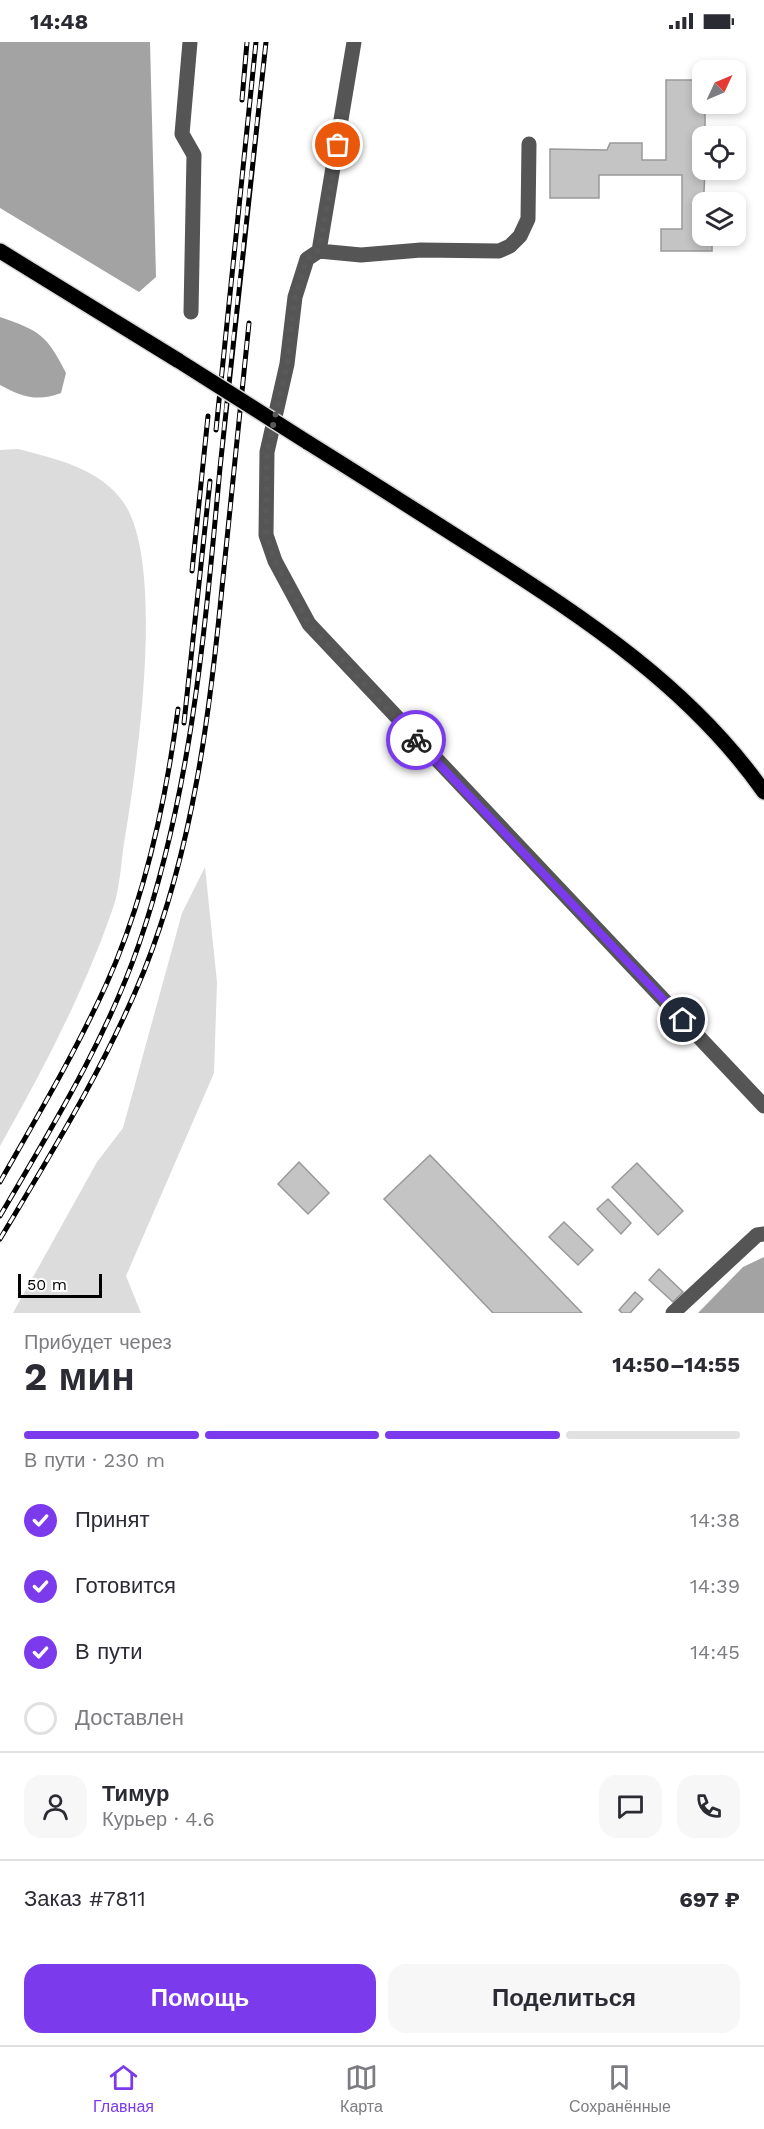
<!DOCTYPE html>
<html lang="ru">
<head>
<meta charset="utf-8">
<style>
  :root { --surface:#fff; --page:#f7f7f7; --text:#2b2b33; --muted:#7c7c81; --line:#e1e1e2; --accent:#7c3aed }
  body { margin:0; font-family:"Work Sans",sans-serif; background:var(--page); color:var(--text); height:100vh; display:flex; flex-direction:column; font-size:22px; white-space:nowrap }
  * { box-sizing:border-box; margin:0 }
  p { font-size:20px; color:var(--muted) }
  .icon { flex:none; width:33px; height:33px; fill:none; stroke:currentColor; stroke-width:2; stroke-linecap:round; stroke-linejoin:round }
  .map { position:relative; height:1271px; overflow:hidden }
  .drawer { display:flex; flex-direction:column; background:var(--surface); flex:1 }
  .drawer>* { flex:none }
  .needle { width:39px; rotate:46deg }
  .controls { position:absolute; left:692px; top:18px; display:grid; gap:12px }
  .controls a { display:grid; place-items:center; width:54px; height:54px; border-radius:12px; background:var(--surface); box-shadow:0 3px 9px #0003; font-size:30px }
  .scale { position:absolute; left:18px; bottom:15px; width:84px; box-sizing:border-box; padding-left:6px; border:3px solid #000; border-top:0; font-size:16px; line-height:21px; white-space:nowrap; color:#000; -webkit-text-stroke:4px #fff; paint-order:stroke }
  .pin { position:absolute; display:grid; place-items:center; width:51px; height:51px; color:#fff; margin:-26px; border:3px solid #fff; border-radius:50%; box-shadow:0 2px 6px #0007 }
  .courier { position:absolute; display:grid; place-items:center; width:60px; height:60px; margin:-30px; border:4px solid #7c3aed; border-radius:50%; background:#fff; color:#222; box-shadow:0 2px 8px #0007 }
  .overview em { font-style:normal; font-weight:700 }
  .overview div { display:flex; flex-direction:column-reverse }
  .overview { display:flex; align-items:center; justify-content:space-between; height:102px; padding:0 24px }
  h1 { font-size:39px; font-weight:700; line-height:45px }
  .bar { display:grid; grid-template-columns:repeat(4,1fr); gap:9px 6px; align-content:center; height:72px; padding:0 24px }
  .bar i { height:8px; border-radius:4px; background:var(--line) }
  .bar .selected { background:var(--accent) }
  .bar p { grid-column:span 4 }
  .line { display:flex; align-items:center; gap:15px; padding:0 24px; border-top:2px solid var(--line) }
  .line div { flex:1 }
  .round { display:grid; place-items:center; flex:none; width:63px; height:63px; border-radius:18px; background:var(--page) }
  ol { padding:0 24px; list-style:none }
  li { display:flex; align-items:center; gap:18px; height:66px }
  li p { margin-inline-start:auto }
  li .icon { padding:6px; border-radius:50%; background:var(--accent); color:#fff; stroke-width:4 }
  li:last-child { color:var(--muted) }
  li i { width:33px; height:33px; border:3px solid var(--line); border-radius:50% }
  .action { display:flex; gap:12px; margin-top:auto; padding:12px 24px }
  .action a { flex:1; height:69px; border-radius:18px; background:var(--accent); color:#fff; font-size:24px; font-weight:700; line-height:69px; text-align:center }
  .action a+a { background:var(--page); color:var(--text) }
  .status { display:flex; justify-content:space-between; align-items:center; height:42px; padding:0 30px; background:var(--surface); direction:ltr }
  .status svg { height:16px; fill:currentColor }
  .dock { display:flex; justify-content:space-around; align-items:center; height:84px; border-top:2px solid var(--line); background:var(--surface); font-size:16px; color:var(--muted) }
  .dock a { display:grid; justify-items:center; gap:3px }
  .dock .selected { color:var(--accent) }
  .map>svg:first-child { display:block }
  .green { fill:#dcdcdc }
  .water { fill:#a3a3a3 }
  .building { fill:#c4c4c4; stroke:#999; stroke-width:1.5 }
  .lines { fill:none; stroke-linecap:round; stroke-linejoin:round }
  .major-casing { stroke:#dbdbdb; stroke-width:18 }
  .minor { stroke:#555; stroke-width:15 }
  .major { stroke:#000; stroke-width:15 }
  .rail-casing { stroke:#000; stroke-width:5 }
  .rail { stroke:#fff; stroke-width:3; stroke-dasharray:9; stroke-linecap:butt }
  .major-bridge-casing { stroke:#dbdbdb; stroke-width:18; stroke-linecap:butt }
  .major-bridge { stroke:#000; stroke-width:15 }
  .done { stroke:#595959; stroke-width:6; stroke-dasharray:0 10.8 }
  .route { stroke:#7c3aed; stroke-width:8 }
</style>
</head>
<body>
<div class="status"><b>14:48</b><svg viewBox="0 0 49 12"><path d="M0 12V9h3v3zM5 12V6h3v6zM10 12V3h3v9zM15 12V0h3v12zM26 1h20v11H26zM47 4h2v5h-2z"/></svg></div>
<div class="map">
<svg width="764" height="1271" viewBox="0 0 764 1271">
  <rect width="100%" height="100%" fill="#fff"/>
  <!-- green -->
  <path class="green" d="M 18,407 C 56,417 100,426 124,461 C 166,524 137,725 124,801 C 121,821 120,844 114,863 C 85,948 44,1026 0,1104 L 0,408 Z
    M 205,825 L 217,940 L 214,1031 L 126,1234 L 141,1271 L 13,1271 L 97,1120 L 123,1086 L 182,871 Z"/>
  <!-- water -->
  <path class="water" d="M 0,0 L 150,0 L 156,235 L 139,250 L 0,166 Z
    M 0,275 C 40,289 47,293 66,331 L 61,351 C 38,360 22,355 0,343 Z
    M 764,1215 L 764,1271 L 698,1271 L 743,1225 Z"/>
  <!-- building -->
  <path class="building" d="M 666,38 L 702,38 L 702,62 L 705,62 L 705,94 L 702,94 L 702,128 L 705,128 L 702,194 L 712,194 L 712,209 L 661,209 L 661,187 L 682,187 L 682,133 L 599,133 L 599,156 L 550,156 L 550,107 L 607,108 L 610,101 L 642,101 L 642,118 L 666,118 Z
    M 430,1113 L 582,1271 L 493,1271 L 384,1157 Z
    M 299,1120 L 329,1151 L 308,1172 L 278,1142 Z
    M 637,1121 L 683,1169 L 658,1193 L 612,1145 Z
    M 608,1157 L 631,1181 L 621,1192 L 597,1167 Z
    M 564,1180 L 593,1208 L 578,1223 L 549,1195 Z
    M 659,1227 L 683,1250 L 673,1260 L 649,1238 Z
    M 635,1250 L 643,1257 L 630,1271 L 622,1271 L 619,1268 Z"/>
  <g class="lines">
    <!-- major casing -->
    <g class="major-casing">
      <path id="major" d="M 0,209 L 179,319
        M 307,400 C 365,436 423,473 481,510 C 586,577 691,646 764,750"/>
    </g>
    <!-- minor -->
    <path class="minor" d="M 190,0 L 182,92 L 194,113 L 191,270
      M 529,102 L 528,177 L 520,194 L 510,204 L 499,209 L 421,208 L 361,213 L 319,209 L 307,217 L 295,255 L 287,322 L 267,410 L 266,493 L 275,519 L 309,582 L 764,1064
      M 319,209 L 354,0
      M 673,1271 L 757,1193 L 764,1192"/>
    <!-- major -->
    <use href="#major" class="major"/>
    <!-- rail casing -->
    <g class="rail-casing">
      <path id="rail" d="M 242,58 L 247,0
        M 216,388 L 256,0
        M 192,529 L 208,374
        M 184,681 L 210,439
        M 0,1140 C 37,1075 75,1011 106,943 C 144,859 166,758 178,667
        M 0,1174 C 51,1087 106,998 139,902 C 192,748 205,587 220,426 C 234,284 250,142 266,0
        M 0,1197 C 52,1110 106,1023 144,929 C 194,803 210,670 223,536 C 232,451 240,366 249,281"/>
    </g>
    <!-- rail -->
    <use href="#rail" class="rail"/>
    <!-- major-bridge casing -->
    <g class="major-bridge-casing">
      <path id="major-bridge" d="M 179,319 L 307,400"/>
    </g>
    <!-- major-bridge -->
    <use href="#major-bridge" class="major-bridge"/>
  </g>
  <g class="lines">
    <!-- done -->
    <path class="done" d="M 338,103 L 319,208 L 307,217 L 295,255 L 287,322 L 267,410 L 266,493 L 275,519 L 309,582 L 416,698"/>
    <!-- route -->
    <path class="route" d="M 416,698 L 683,978"/>
  </g>
</svg>
<div class="controls">
<a><svg class="needle" viewBox="-14 -14 28 28"><path d="M0-13l5 13h-10z" fill="#e53935"/><path d="M0 13l5-13h-10z" fill="#7c7c81"/></svg></a>
<a><svg class="icon" aria-label="locate" viewBox="0 0 24 24"><circle cx="12" cy="12" r="6"/><path d="M12 2v4M12 18v4M2 12h4M18 12h4"/></svg></a>
<a><svg class="icon" aria-label="layers" viewBox="0 0 24 24"><path d="M12 4l9 5-9 5-9-5zM3 14l9 5 9-5"/></svg></a>
</div>
<div class="scale">50 m</div>
<div class="pin" style="left:338px;top:103px;background:#ea580c"><svg class="icon" aria-label="bag" viewBox="0 0 24 24"><path d="M5 8h14l-1 12H6zM9 8a3 3 0 0 1 6 0"/></svg></div>
<div class="pin" style="left:683px;top:978px;background:#1f2937"><svg class="icon" aria-label="home" viewBox="0 0 24 24"><path d="M3 11l9-7 9 7M6 9v11h12V9"/></svg></div>
<div class="courier" style="left:416px;top:698px"><svg class="icon" aria-label="bike" viewBox="0 0 24 24"><circle cx="6" cy="16" r="4"/><circle cx="18" cy="16" r="4"/><path d="M6 16l4-8h5l3 8M10 8l3 8H6M13 5h3"/></svg></div>
</div>
<section class="drawer">
<div class="overview"><div><h1>2 мин</h1><p>Прибудет через</p></div><em>14:50–14:55</em></div>
<div class="bar"><i class="selected"></i><i class="selected"></i><i class="selected"></i><i></i><p>В пути · 230 m</p></div>
<ol>
<li><svg class="icon" aria-label="check" viewBox="0 0 24 24"><path d="M5 12l5 5 9-10"/></svg>Принят<p>14:38</p></li>
<li><svg class="icon" aria-label="check" viewBox="0 0 24 24"><path d="M5 12l5 5 9-10"/></svg>Готовится<p>14:39</p></li>
<li><svg class="icon" aria-label="check" viewBox="0 0 24 24"><path d="M5 12l5 5 9-10"/></svg>В пути<p>14:45</p></li>
<li><i></i>Доставлен</li>
</ol>
<div class="line" style="height:108px"><a class="round"><svg class="icon" aria-label="person" viewBox="0 0 24 24"><circle cx="12" cy="8" r="4"/><path d="M4 21q1-7 8-7t8 7"/></svg></a><div><b>Тимур</b><p>Курьер · 4.6</p></div><a class="round"><svg class="icon" aria-label="chat" viewBox="0 0 24 24"><path d="M4 5h16v11H9l-5 4z"/></svg></a><a class="round"><svg class="icon" aria-label="phone" viewBox="0 0 24 24"><path d="M5 4h4l2 5-3 2q2 4 5 5l2-3 5 2v4C11 20 4 13 5 4z"/></svg></a></div>
<div class="line" style="height:78px"><div>Заказ #7811</div><b>697 ₽</b></div>
<div class="action"><a>Помощь</a><a>Поделиться</a></div>
</section>
<nav class="dock">
<a class="selected"><svg class="icon" aria-label="home" viewBox="0 0 24 24"><path d="M3 11l9-7 9 7M6 9v11h12V9"/></svg>Главная</a>
<a><svg class="icon" aria-label="map" viewBox="0 0 24 24"><path d="M3 6l6-2 6 2 6-2v14l-6 2-6-2-6 2zM9 4v14M15 6v14"/></svg>Карта</a>
<a><svg class="icon" aria-label="saved" viewBox="0 0 24 24"><path d="M7 4h10v16l-5-4-5 4z"/></svg>Сохранённые</a>
</nav>
</body>
</html>
